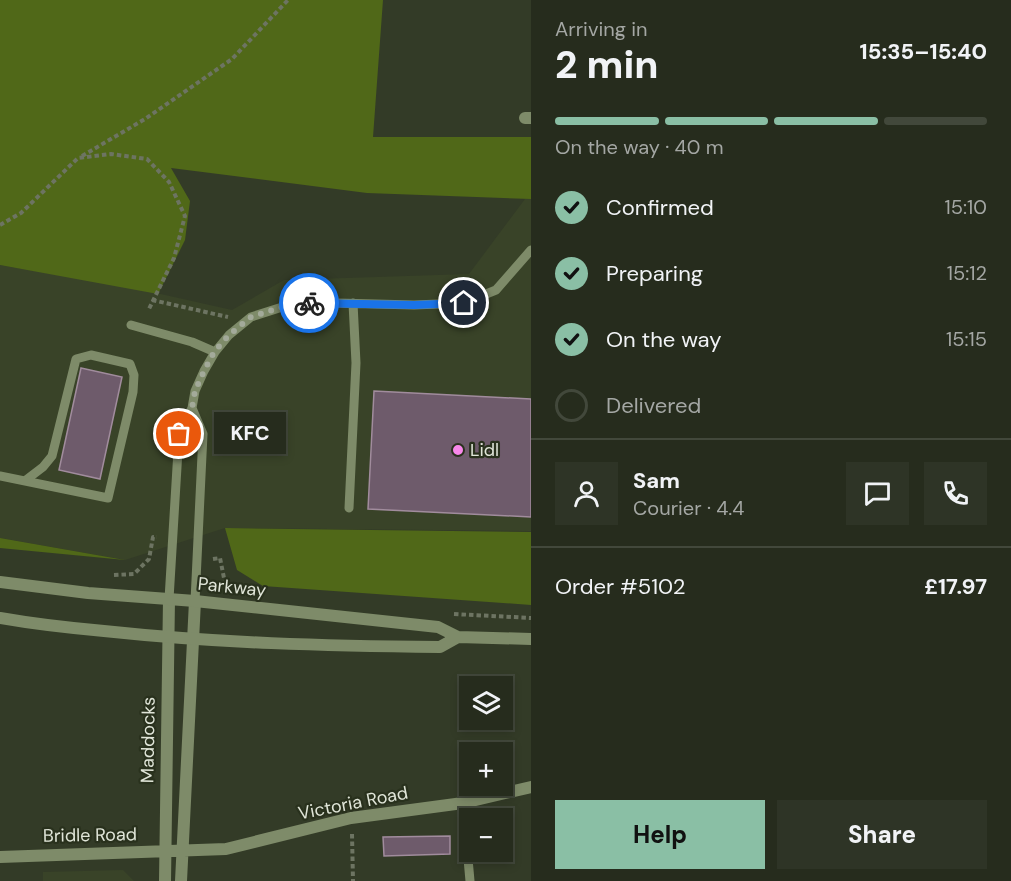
<!DOCTYPE html>
<html lang="en">
<head>
<meta charset="utf-8">
<style>
  :root { --surface:#262c1d; --page:#2e3426; --text:#f1f3f6; --muted:#a4a7a4; --line:#42483b; --accent:#8abfa5 }
  body { margin:0; font-family:"DM Sans",sans-serif; background:var(--page); color:var(--text); height:100vh; display:flex; flex-direction:column; font-size:22px; white-space:nowrap }
  * { box-sizing:border-box; margin:0 }
  p { font-size:20px; color:var(--muted) }
  .icon { flex:none; width:33px; height:33px; fill:none; stroke:currentColor; stroke-width:2; stroke-linecap:round; stroke-linejoin:round }
  .map { position:relative; flex:1; overflow:hidden }
  .details { display:flex; flex-direction:column; background:var(--surface); width:480px }
  .details>* { flex:none }
  .buttons { position:absolute; left:459px; top:676px; display:grid; gap:12px }
  .buttons a { display:grid; place-items:center; width:54px; height:54px; border-radius:0px; background:var(--surface); box-shadow:0 3px 9px #0003,0 0 0 2px var(--line); font-size:30px }
  .pin { position:absolute; display:grid; place-items:center; width:51px; height:51px; color:#fff; margin:-26px; border:3px solid #fff; border-radius:50%; box-shadow:0 2px 6px #0007 }
  .courier { position:absolute; display:grid; place-items:center; width:60px; height:60px; margin:-30px; border:4px solid #1a73e8; border-radius:50%; background:#fff; color:#222; box-shadow:0 2px 8px #0007 }
  .bubble { position:absolute; height:42px; border-radius:0px; background:var(--surface); box-shadow:0 3px 9px #0003,0 0 0 2px var(--line); font-size:20px; font-weight:800; line-height:42px; text-align:center }
  .summary em { font-style:normal; font-weight:800 }
  .summary div { display:flex; flex-direction:column-reverse }
  .summary { display:flex; align-items:center; justify-content:space-between; height:102px; padding:0 24px }
  h1 { font-size:39px; font-weight:800; line-height:45px }
  .bar { display:grid; grid-template-columns:repeat(4,1fr); gap:9px 6px; align-content:center; height:72px; padding:0 24px }
  .bar i { height:8px; border-radius:4px; background:var(--line) }
  .bar .on { background:var(--accent) }
  .bar p { grid-column:span 4 }
  .line { display:flex; align-items:center; gap:15px; padding:0 24px; border-top:2px solid var(--line) }
  .line div { flex:1 }
  .round { display:grid; place-items:center; flex:none; width:63px; height:63px; border-radius:0px; background:var(--page) }
  ol { padding:0 24px; list-style:none }
  li { display:flex; align-items:center; gap:18px; height:66px }
  li p { margin-inline-start:auto }
  li .icon { padding:6px; border-radius:50%; background:var(--accent); color:#111; stroke-width:4 }
  li:last-child { color:var(--muted) }
  li i { width:33px; height:33px; border:3px solid var(--line); border-radius:50% }
  .cta { display:flex; gap:12px; margin-top:auto; padding:12px 24px }
  .cta a { flex:1; height:69px; border-radius:0px; background:var(--accent); color:#111; font-size:24px; font-weight:800; line-height:69px; text-align:center }
  .cta a+a { background:var(--page); color:var(--text) }
  main { display:flex; flex:1; min-height:0 }
  .map>svg:first-child { display:block }
  .built { fill:#394328 }
  .green { fill:#506818 }
  .building { fill:#6e5b6b; stroke:#a18c9d; stroke-width:1.5 }
  .lines { fill:none; stroke-linecap:round; stroke-linejoin:round }
  .path { stroke:#6d7462; stroke-width:4; stroke-dasharray:4.5 3; stroke-linecap:butt }
  .service { stroke:#7e8b69; stroke-width:9 }
  .minor { stroke:#7e8b69; stroke-width:12 }
  .tertiary { stroke:#7e8b69; stroke-width:12 }
  .done { stroke:#a3aa9a; stroke-width:6; stroke-dasharray:0 10.8 }
  .route { stroke:#1a73e8; stroke-width:8 }
  .poi-dot { fill:#f888ea; stroke:#29311d; stroke-width:2 }
  .labels { text-anchor:middle; stroke-width:4.5; stroke-linejoin:round; paint-order:stroke }
  .poi-label { font-size:18px; fill:#e0e5d8; stroke:#29311d; text-anchor:start }
  .street-label { font-size:18px; fill:#e0e5d8; stroke:#29311d }
</style>
</head>
<body>
<main>
<div class="map">
<svg width="531" height="881" viewBox="0 0 531 881">
  <rect width="100%" height="100%" fill="#333b27"/>
  <!-- built -->
  <path class="built" d="M 525,199 L 531,199 L 531,531 L 225,528 L 125,560 L 0,538 L 0,265 L 134,288 L 232,310 L 284,280 L 469,274 Z
    M 123,870 L 134,881 L 43,881 L 43,872 Z"/>
  <!-- green -->
  <path class="green" d="M 0,0 L 383,0 L 373,137 L 531,137 L 531,199 L 367,193 L 171,168 L 190,201 L 185,240 L 158,294 L 0,265 Z
    M 225,528 L 531,532 L 531,605 L 263,586 L 237,570 Z
    M 0,538 L 125,560 L 0,548 Z"/>
  <!-- building -->
  <path class="building" d="M 81,368 L 122,377 L 100,479 L 59,470 Z
    M 374,391 L 531,399 L 531,517 L 368,509 Z
    M 450,836 L 450,854 L 384,856 L 383,837 Z"/>
  <g class="lines">
    <!-- path -->
    <path class="path" d="M 82,156 L 145,119 L 232,59 L 288,0
      M 0,225 L 21,213 L 78,158 L 111,154 L 147,159 L 169,182 L 185,216 L 174,258 L 148,311
      M 152,300 L 228,317
      M 213,559 L 220,558 L 225,583 L 230,585
      M 114,575 L 134,574 L 149,559 L 153,537 L 157,537
      M 454,614 L 531,618
      M 352,834 L 353,881"/>
    <!-- service -->
    <path class="service" d="M 131,325 L 192,342 L 215,352
      M 192,408 L 203,434 L 195,601
      M 0,476 L 108,498 L 133,392 L 134,375 L 130,364 L 91,355 L 76,359 L 52,456 L 43,467 L 26,480
      M 349,508 L 356,363 L 353,303
      M 169,599 L 179,434 L 192,408 L 195,391 L 204,371 L 215,352 L 229,335 L 251,317 L 298,302 L 414,305 L 464,303 L 496,290 L 531,250
      M 463,803 L 470,881"/>
    <!-- minor -->
    <path class="minor" d="M 525,118 L 531,118
      M 0,857 L 226,849 L 351,818 L 463,803 L 531,787
      M 165,881 L 169,599
      M 181,881 L 195,601"/>
    <!-- tertiary -->
    <path class="tertiary" d="M 0,582 L 88,593 L 195,601 L 438,627 L 458,637 L 531,639
      M 0,618 C 34,624 69,628 104,631 C 216,643 327,646 440,647 L 458,637"/>
  </g>
  <g class="lines">
    <!-- done -->
    <path class="done" d="M 179,434 L 192,408 L 195,391 L 204,371 L 214,352 L 229,335 L 251,317 L 298,302 L 309,303"/>
    <!-- route -->
    <path class="route" d="M 309,303 L 414,305 L 464,303"/>
  </g>
  <!-- markers -->
  <circle class="poi-dot" cx="458" cy="450" r="6"/>
  <g class="labels">
    <!-- poi labels -->
    <g class="poi-label">
      <text x="470" y="456">Lidl</text>
    </g>
    <!-- street labels -->
    <g class="street-label">
      <text transform="translate(232 587) rotate(6)" y="6">Parkway</text>
      <text transform="translate(148 740) rotate(-89)" y="6">Maddocks</text>
      <text transform="translate(353 803) rotate(-11)" y="6">Victoria Road</text>
      <text transform="translate(90 835) rotate(-1)" y="6">Bridle Road</text>
    </g>
  </g>
</svg>
<div class="buttons">
<a><svg class="icon" aria-label="layers" viewBox="0 0 24 24"><path d="M12 4l9 5-9 5-9-5zM3 14l9 5 9-5"/></svg></a>
<a>+</a>
<a>−</a>
</div>
<div class="pin" style="left:179px;top:434px;background:#ea580c"><svg class="icon" aria-label="bag" viewBox="0 0 24 24"><path d="M5 8h14l-1 12H6zM9 8a3 3 0 0 1 6 0"/></svg></div>
<div class="pin" style="left:464px;top:303px;background:#1f2937"><svg class="icon" aria-label="home" viewBox="0 0 24 24"><path d="M3 11l9-7 9 7M6 9v11h12V9"/></svg></div>
<div class="courier" style="left:309px;top:303px"><svg class="icon" aria-label="bike" viewBox="0 0 24 24"><circle cx="6" cy="16" r="4"/><circle cx="18" cy="16" r="4"/><path d="M6 16l4-8h5l3 8M10 8l3 8H6M13 5h3"/></svg></div>
<div class="bubble" style="left:214px;top:412px;width:72px">KFC</div>
</div>
<section class="details">
<div class="summary"><div><h1>2 min</h1><p>Arriving in</p></div><em>15:35–15:40</em></div>
<div class="bar"><i class="on"></i><i class="on"></i><i class="on"></i><i></i><p>On the way · 40 m</p></div>
<ol>
<li><svg class="icon" aria-label="check" viewBox="0 0 24 24"><path d="M5 12l5 5 9-10"/></svg>Confirmed<p>15:10</p></li>
<li><svg class="icon" aria-label="check" viewBox="0 0 24 24"><path d="M5 12l5 5 9-10"/></svg>Preparing<p>15:12</p></li>
<li><svg class="icon" aria-label="check" viewBox="0 0 24 24"><path d="M5 12l5 5 9-10"/></svg>On the way<p>15:15</p></li>
<li><i></i>Delivered</li>
</ol>
<div class="line" style="height:108px"><a class="round"><svg class="icon" aria-label="person" viewBox="0 0 24 24"><circle cx="12" cy="8" r="4"/><path d="M4 21q1-7 8-7t8 7"/></svg></a><div><b>Sam</b><p>Courier · 4.4</p></div><a class="round"><svg class="icon" aria-label="chat" viewBox="0 0 24 24"><path d="M4 5h16v11H9l-5 4z"/></svg></a><a class="round"><svg class="icon" aria-label="phone" viewBox="0 0 24 24"><path d="M5 4h4l2 5-3 2q2 4 5 5l2-3 5 2v4C11 20 4 13 5 4z"/></svg></a></div>
<div class="line" style="height:78px"><div>Order #5102</div><b>£17.97</b></div>
<div class="cta"><a>Help</a><a>Share</a></div>
</section>
</main>
</body>
</html>
